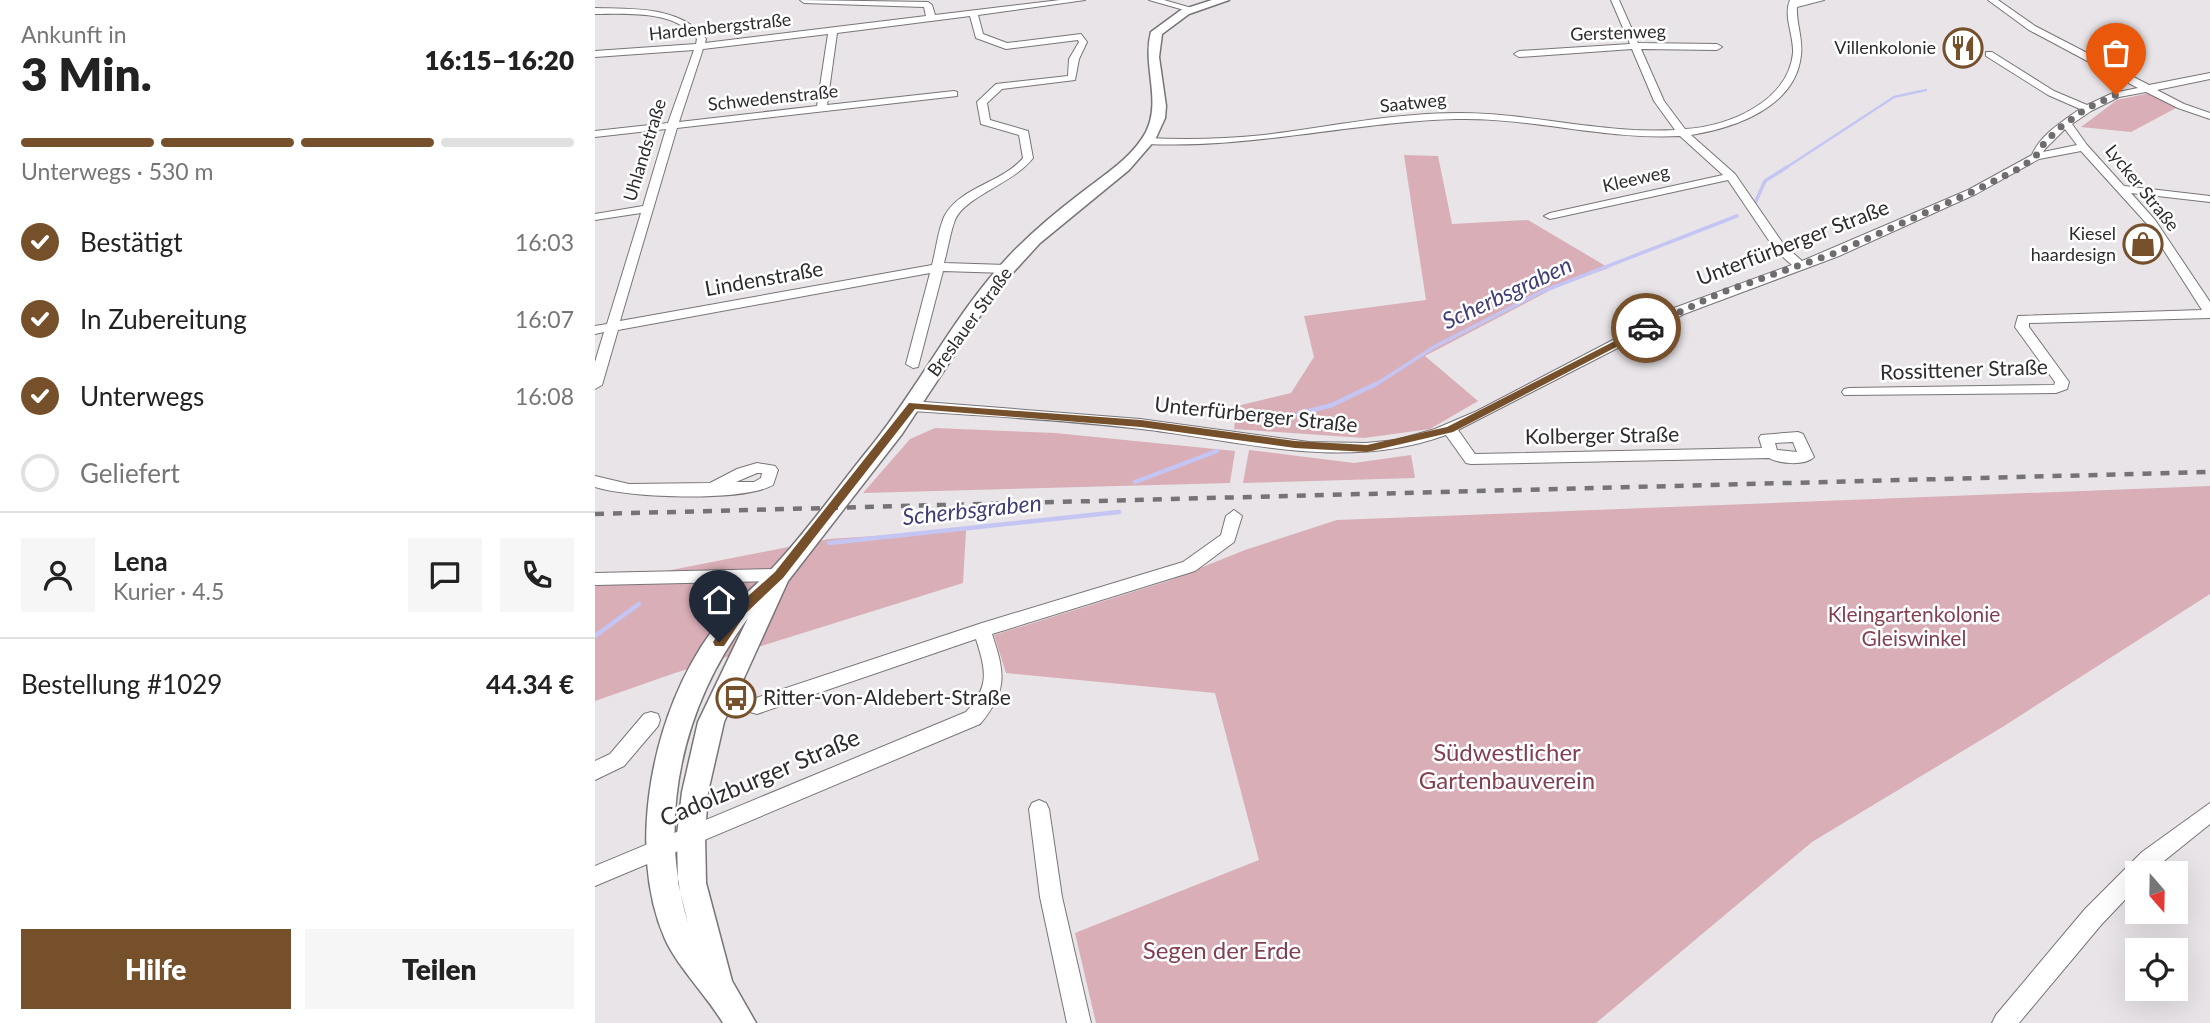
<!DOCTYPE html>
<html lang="de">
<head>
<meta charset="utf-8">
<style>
  :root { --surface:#fff; --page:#f6f6f6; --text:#222; --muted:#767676; --line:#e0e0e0; --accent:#75502b }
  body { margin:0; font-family:Lato,sans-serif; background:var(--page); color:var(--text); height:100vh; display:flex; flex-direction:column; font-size:26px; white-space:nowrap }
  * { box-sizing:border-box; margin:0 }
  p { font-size:23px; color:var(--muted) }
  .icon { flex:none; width:38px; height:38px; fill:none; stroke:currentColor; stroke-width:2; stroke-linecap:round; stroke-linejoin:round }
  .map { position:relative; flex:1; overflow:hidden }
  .sheet { display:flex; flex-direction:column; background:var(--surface); width:595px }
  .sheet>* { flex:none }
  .needle { width:46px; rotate:160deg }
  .fabs { position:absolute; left:1530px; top:861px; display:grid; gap:14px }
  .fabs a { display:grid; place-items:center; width:63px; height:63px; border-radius:0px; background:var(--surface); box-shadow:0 7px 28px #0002; font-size:35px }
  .pin { position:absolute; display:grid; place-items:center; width:60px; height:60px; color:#fff; margin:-72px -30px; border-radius:50% 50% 50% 0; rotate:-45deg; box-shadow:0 0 7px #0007 }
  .pin .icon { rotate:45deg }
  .courier { position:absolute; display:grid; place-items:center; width:70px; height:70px; margin:-35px; border:5px solid #75502b; border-radius:50%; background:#fff; color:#222; box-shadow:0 2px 9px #0007 }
  .head em { font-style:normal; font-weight:800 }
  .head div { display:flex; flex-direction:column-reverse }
  .head { display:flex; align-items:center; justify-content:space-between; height:119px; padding:0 21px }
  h1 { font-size:46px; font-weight:800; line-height:52px }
  .bar { display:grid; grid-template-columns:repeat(4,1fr); gap:10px 7px; align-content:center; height:84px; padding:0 21px }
  .bar i { height:9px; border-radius:5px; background:var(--line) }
  .bar .selected { background:var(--accent) }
  .bar p { grid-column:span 4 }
  .line { display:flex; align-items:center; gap:18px; padding:0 21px; border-top:2px solid var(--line) }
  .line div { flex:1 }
  .round { display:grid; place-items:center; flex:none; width:74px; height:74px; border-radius:0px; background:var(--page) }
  ol { padding:0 21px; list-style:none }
  li { display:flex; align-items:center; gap:21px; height:77px }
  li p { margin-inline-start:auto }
  li .icon { padding:7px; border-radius:50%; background:var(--accent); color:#fff; stroke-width:4 }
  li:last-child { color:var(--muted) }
  li i { width:38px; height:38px; border:4px solid var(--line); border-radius:50% }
  .primary-button { display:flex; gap:14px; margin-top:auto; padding:14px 21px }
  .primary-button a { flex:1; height:80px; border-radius:0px; background:var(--accent); color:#fff; font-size:28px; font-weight:800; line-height:80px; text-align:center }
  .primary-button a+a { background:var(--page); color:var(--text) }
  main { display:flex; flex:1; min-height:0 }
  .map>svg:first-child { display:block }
  .green { fill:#d9aeb7 }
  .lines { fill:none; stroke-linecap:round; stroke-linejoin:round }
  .stream-far2 { stroke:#c5c5f4; stroke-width:2.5 }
  .stream-far1 { stroke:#c5c5f4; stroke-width:3.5 }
  .stream { stroke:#c5c5f4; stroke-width:4.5 }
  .minor-casing { stroke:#787579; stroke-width:2 }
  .secondary-casing { stroke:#787579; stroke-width:3 }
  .minor { fill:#fff; fill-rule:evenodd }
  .secondary { fill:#fff; fill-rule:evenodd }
  .rail { stroke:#757375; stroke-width:4.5; stroke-dasharray:9 9; stroke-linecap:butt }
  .route { fill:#75502b }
  .done { stroke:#6f6c6f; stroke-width:7; stroke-dasharray:0 12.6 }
  .labels { text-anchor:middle; stroke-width:5; stroke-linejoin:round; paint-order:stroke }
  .far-street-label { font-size:18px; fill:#2e2c2e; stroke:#fff }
  .far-poi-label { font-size:18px; fill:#2e2c2e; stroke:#fff; text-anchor:end }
  .street-label { font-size:21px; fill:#2e2c2e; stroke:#fff }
  .park-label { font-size:21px; fill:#823f51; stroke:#fff }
  .poi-label { font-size:21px; fill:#2e2c2e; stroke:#fff; text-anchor:start }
  .water-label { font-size:23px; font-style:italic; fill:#413e77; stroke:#fff }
  .near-park-label { font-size:24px; fill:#823f51; stroke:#fff }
  .near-street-label { font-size:24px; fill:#2e2c2e; stroke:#fff }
</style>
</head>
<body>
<main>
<section class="sheet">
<div class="head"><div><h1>3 Min.</h1><p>Ankunft in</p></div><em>16:15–16:20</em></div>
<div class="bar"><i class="selected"></i><i class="selected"></i><i class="selected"></i><i></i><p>Unterwegs · 530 m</p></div>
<ol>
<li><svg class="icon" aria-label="check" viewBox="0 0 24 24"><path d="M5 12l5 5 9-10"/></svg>Bestätigt<p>16:03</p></li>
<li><svg class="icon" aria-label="check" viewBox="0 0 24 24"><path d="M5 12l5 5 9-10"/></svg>In Zubereitung<p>16:07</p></li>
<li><svg class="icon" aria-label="check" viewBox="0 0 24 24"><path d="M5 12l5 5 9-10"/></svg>Unterwegs<p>16:08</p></li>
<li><i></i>Geliefert</li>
</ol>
<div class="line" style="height:126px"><a class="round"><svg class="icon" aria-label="person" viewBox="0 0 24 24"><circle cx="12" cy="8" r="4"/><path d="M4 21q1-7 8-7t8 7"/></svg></a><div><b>Lena</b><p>Kurier · 4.5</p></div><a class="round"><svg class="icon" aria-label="chat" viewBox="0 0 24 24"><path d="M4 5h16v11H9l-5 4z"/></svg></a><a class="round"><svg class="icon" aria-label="phone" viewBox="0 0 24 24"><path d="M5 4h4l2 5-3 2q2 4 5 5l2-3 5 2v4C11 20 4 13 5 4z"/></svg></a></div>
<div class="line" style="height:91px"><div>Bestellung #1029</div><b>44.34 €</b></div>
<div class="primary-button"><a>Hilfe</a><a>Teilen</a></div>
</section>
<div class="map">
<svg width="1615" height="1023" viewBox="0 0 1615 1023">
  <rect width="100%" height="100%" fill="#e8e4e8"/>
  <!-- green -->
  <path class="green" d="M 1555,93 L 1581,108 L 1536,132 L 1486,127 L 1522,100 Z
    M 809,155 L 843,156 L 857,224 L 933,220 L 1014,268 L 965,285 L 830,356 L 883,401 L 835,429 L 769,438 L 639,429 L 642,406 L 696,393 L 719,357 L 709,316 L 831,300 Z
    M 340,428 L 460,433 L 640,451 L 635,483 L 268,493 L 315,439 Z
    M 654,450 L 759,463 L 816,455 L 820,478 L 648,483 Z
    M 1615,486 L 1615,594 L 1409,726 L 1217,842 L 1001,1023 L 501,1023 L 480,933 L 664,860 L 620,693 L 411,673 L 399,635 L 573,581 L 650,550 L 742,520 Z
    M 371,530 L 368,583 L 80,673 L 0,701 L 0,585 L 234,539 Z"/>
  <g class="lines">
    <!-- stream-far2 -->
    <path class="stream-far2" d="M 1189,169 L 1299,97 L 1331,90"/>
    <!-- stream-far1 -->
    <path class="stream-far1" d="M 1160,203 L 1170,181 L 1192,167
      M 780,385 L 839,347 L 946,292 L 1142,216"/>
    <!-- stream -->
    <path class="stream" d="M 703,414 L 737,405 L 783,383
      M 540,482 L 622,451
      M 234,543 L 524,512
      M 0,636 L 44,604"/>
    <!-- minor casing -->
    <g class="minor-casing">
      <path id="minor" d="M 205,0 L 333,2 L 337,5 L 340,15 L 465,0 L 490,0 L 383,15 L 388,34 L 412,43 L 486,34 L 492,42 L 484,59 L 480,80 L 407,89 L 392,103 L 395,120 L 433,131 L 438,158 C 419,183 369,197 360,220 C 355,233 353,249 349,263 L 411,265 L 417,269 L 411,273 L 348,271 L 323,367 L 318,368 L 311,364 L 335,273 L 23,330 L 7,385 L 0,389 L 0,362 L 9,332 L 0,334 L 0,326 L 12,324 L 46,213 L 0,220 L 0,214 L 48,206 L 71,129 L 0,137 L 0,131 L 73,123 L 99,50 L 0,57 L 0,51 L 101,44 L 102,39 C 80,10 34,14 0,14 L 0,8 C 38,9 86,6 111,39 L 110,43 L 331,16 L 329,7 L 209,3 ZM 375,16 L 381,38 L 411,49 L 483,40 L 484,42 L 474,59 L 473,76 L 401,84 L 382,102 L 386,124 L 424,135 L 428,158 C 407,183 364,187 349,217 C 343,231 341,250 337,265 L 25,321 L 82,128 L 362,96 L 362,92 L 359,91 L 232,105 L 242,33 ZM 233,34 L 222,106 L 84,122 L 108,49 Z
        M 554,0 L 569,0 L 600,9 L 596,12 Z
        M 1016,0 L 1024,0 L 1043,43 L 1122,44 L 1127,47 L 1122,50 L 1046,49 L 1069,101 L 1090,129 C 1133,127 1193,102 1198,53 C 1199,36 1188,16 1195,0 L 1229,0 L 1202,7 C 1201,23 1208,38 1206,55 C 1201,107 1140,128 1096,135 L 1140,174 L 1189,245 L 1207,261 L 1373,190 L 1437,155 C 1446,134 1467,122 1485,109 L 1453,95 L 1391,56 L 1391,52 L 1397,52 L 1459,91 L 1492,105 L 1518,93 L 1543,88 L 1434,30 L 1393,0 L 1403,0 L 1440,26 L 1554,85 L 1615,73 L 1615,79 L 1562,90 L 1589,104 L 1615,113 L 1615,119 L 1583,108 L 1551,92 L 1524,97 L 1496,111 L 1477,124 L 1492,145 L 1529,186 L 1615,196 L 1615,202 L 1536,193 L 1560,220 L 1615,302 L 1615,318 L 1434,323 L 1434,327 L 1474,382 L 1472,389 L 1461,393 L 1249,395 L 1247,392 L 1249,389 L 1254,388 L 1459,385 L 1460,382 L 1420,327 L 1423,316 L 1607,310 L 1552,224 L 1486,151 L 1444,159 L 1381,194 L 1244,256 L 1089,314 L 863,430 L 880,454 L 1167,448 L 1164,438 L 1166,435 L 1203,432 L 1208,434 L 1219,457 C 1210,466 1185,464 1174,458 L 876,464 L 871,463 L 851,435 C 749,472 649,441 546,429 C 470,420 393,416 317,411 L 310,406 L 317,401 L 545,419 L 714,442 L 771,443 L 801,440 L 840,429 L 882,411 L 1079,308 L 1197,265 L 1181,251 L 1133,180 L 955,219 L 949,216 L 955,213 L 1128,175 L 1085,136 C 1009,140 936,117 861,119 C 757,122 656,149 552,144 L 547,141 L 552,138 C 591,140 630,139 669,135 C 734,127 798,113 864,113 C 936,113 1007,134 1080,130 L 1059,101 L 1037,49 L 924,57 L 919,54 L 924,51 L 1035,44 ZM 1470,129 L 1482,145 L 1448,152 L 1450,149 ZM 1198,442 L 1202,452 L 1182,450 L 1180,443 Z
        M 162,463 L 180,466 L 183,470 L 178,485 C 148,502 34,498 0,487 L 0,476 L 34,484 L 115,483 L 142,469 ZM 162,473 L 167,473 L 166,478 L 159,482 L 141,482 Z
        M 639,510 L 647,516 L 639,542 L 600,571 L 397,634 C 410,673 413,691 385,724 L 0,886 L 0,866 L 371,712 C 395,686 391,671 381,639 L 162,714 L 155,712 L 153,706 L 155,700 L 387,623 L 588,562 L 626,535 L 631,516 Z
        M 184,569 L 190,571 L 192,575 L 190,579 L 184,581 L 0,585 L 0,573 Z
        M 56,712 L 63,714 L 65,720 L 63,726 L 29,766 L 0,780 L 0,761 L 15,754 L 49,714 Z
        M 444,800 L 451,803 L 454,809 L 467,897 L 496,1023 L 472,1023 L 445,897 L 434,809 L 437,803 Z
        M 1615,803 L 1615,824 L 1554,873 L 1542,873 L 1542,887 L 1506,925 L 1424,1023 L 1397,1023 L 1401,1015 L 1490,909 L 1547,852 Z"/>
    </g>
    <!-- secondary casing -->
    <g class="secondary-casing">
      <path id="secondary" d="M 617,0 L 634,0 L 594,14 L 567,34 L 564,57 L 571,106 L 570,118 L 560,140 L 534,170 L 445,243 L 403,289 L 307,434 L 193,581 L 129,722 L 113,792 L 110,835 L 111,883 L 137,981 L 161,1023 L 128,1023 C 112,996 82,966 70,939 C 30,847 58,711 117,631 C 136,604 161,587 183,562 C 215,527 243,487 273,450 C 324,388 359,314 414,256 C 436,233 461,212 486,193 C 509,175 537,158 551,132 C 567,100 547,65 556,32 L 586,10 ZM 153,618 L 103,722 L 87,792 L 82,835 L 83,883 L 93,923 C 61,818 88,705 153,618 Z"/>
    </g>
    <!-- minor -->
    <use href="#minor" class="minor"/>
    <!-- secondary -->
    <use href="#secondary" class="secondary"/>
    <!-- rail -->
    <path class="rail" d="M 0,514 L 1615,472"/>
  </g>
  <!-- route -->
  <path class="route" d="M 1051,325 L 1054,330 L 858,432 L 772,452 L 700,448 L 546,427 L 320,409 L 188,578 L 151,613 L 129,646 L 120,646 L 118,642 L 142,606 L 180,572 L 314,403 L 546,420 L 700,441 L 772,445 L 852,427 Z"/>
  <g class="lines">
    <!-- done -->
    <path class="done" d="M 1051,328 L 1125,293 L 1240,253 L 1377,192 L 1427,167 L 1441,156 L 1445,148 L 1463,129 L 1492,108 L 1521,95"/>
  </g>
  <!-- icons -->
  <defs>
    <g id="restaurant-ring" transform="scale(2.0125)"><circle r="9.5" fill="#fff" stroke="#75502b" stroke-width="1.5"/><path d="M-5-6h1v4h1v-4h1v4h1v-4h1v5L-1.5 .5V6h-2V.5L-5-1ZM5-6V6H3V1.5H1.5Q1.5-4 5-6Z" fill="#75502b"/></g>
    <g id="shop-ring" transform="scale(2.0125)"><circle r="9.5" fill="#fff" stroke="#75502b" stroke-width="1.5"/><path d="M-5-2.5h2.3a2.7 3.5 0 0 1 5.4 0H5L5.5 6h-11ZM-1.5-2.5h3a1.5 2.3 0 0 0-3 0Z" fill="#75502b"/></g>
    <g id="bus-ring" transform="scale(2.0125)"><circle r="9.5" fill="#fff" stroke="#75502b" stroke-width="1.5"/><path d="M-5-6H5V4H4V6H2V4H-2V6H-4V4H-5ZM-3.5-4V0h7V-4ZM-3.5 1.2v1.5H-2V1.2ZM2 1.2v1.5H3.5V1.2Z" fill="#75502b"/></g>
  </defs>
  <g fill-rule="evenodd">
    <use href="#restaurant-ring" x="1368" y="48"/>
    <use href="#shop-ring" x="1548" y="244"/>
    <use href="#bus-ring" x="141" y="698"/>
  </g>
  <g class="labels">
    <!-- far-street labels -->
    <g class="far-street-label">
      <text transform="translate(125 27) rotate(-6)" y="6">Hardenbergstraße</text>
      <text transform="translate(1023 33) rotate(-2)" y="6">Gerstenweg</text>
      <text transform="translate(178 98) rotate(-6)" y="6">Schwedenstraße</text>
      <text transform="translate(818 103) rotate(-6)" y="6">Saatweg</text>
      <text transform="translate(50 150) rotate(-73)" y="6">Uhlandstraße</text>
      <text transform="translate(1041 179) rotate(-13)" y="6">Kleeweg</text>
      <text transform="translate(1547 188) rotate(51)" y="6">Lycker Straße</text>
      <text transform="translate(375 322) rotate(-54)" y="6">Breslauer Straße</text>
    </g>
    <!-- far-poi labels -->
    <g class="far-poi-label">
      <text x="1341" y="54">Villenkolonie</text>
      <text x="1521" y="240">Kiesel<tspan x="1521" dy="21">haardesign</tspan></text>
    </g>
    <!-- street labels -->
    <g class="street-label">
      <text transform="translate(1198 243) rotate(-21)" y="7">Unterfürberger Straße</text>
      <text transform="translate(169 279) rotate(-10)" y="7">Lindenstraße</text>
      <text transform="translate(1369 370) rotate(-2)" y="7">Rossittener Straße</text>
      <text transform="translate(661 415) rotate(6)" y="7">Unterfürberger Straße</text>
      <text transform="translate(1007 436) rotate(-1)" y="7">Kolberger Straße</text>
    </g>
    <!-- park labels -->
    <g class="park-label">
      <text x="1319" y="622">Kleingartenkolonie<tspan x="1319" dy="24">Gleiswinkel</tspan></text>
    </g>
    <!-- poi labels -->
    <g class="poi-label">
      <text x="168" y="705">Ritter-von-Aldebert-Straße</text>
    </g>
    <!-- water labels -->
    <g class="water-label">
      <text transform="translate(912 293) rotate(-25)" y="8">Scherbsgraben</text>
      <text transform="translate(377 510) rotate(-6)" y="8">Scherbsgraben</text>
    </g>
    <!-- near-park labels -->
    <g class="near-park-label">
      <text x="912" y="761">Südwestlicher<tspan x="912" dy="28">Gartenbauverein</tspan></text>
      <text x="627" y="959">Segen der Erde</text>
    </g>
    <!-- near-street labels -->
    <g class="near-street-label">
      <text transform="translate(165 778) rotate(-23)" y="8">Cadolzburger Straße</text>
    </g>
  </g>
</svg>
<div class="fabs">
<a><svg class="needle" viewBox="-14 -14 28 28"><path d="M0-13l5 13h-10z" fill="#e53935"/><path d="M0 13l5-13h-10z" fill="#767676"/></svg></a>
<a><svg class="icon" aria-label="locate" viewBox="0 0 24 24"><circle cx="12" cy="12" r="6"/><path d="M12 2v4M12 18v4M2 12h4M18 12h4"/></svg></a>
</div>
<div class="pin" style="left:1521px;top:95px;background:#ea580c"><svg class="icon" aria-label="bag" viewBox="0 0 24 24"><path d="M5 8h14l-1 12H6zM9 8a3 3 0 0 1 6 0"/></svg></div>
<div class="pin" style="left:124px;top:642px;background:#1f2937"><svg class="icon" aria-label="home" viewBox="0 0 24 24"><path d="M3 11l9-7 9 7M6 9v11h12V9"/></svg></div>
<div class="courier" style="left:1051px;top:328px"><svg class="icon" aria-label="car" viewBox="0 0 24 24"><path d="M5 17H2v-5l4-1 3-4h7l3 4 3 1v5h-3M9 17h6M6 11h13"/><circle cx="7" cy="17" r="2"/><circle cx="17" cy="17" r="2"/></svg></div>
</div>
</main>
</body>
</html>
